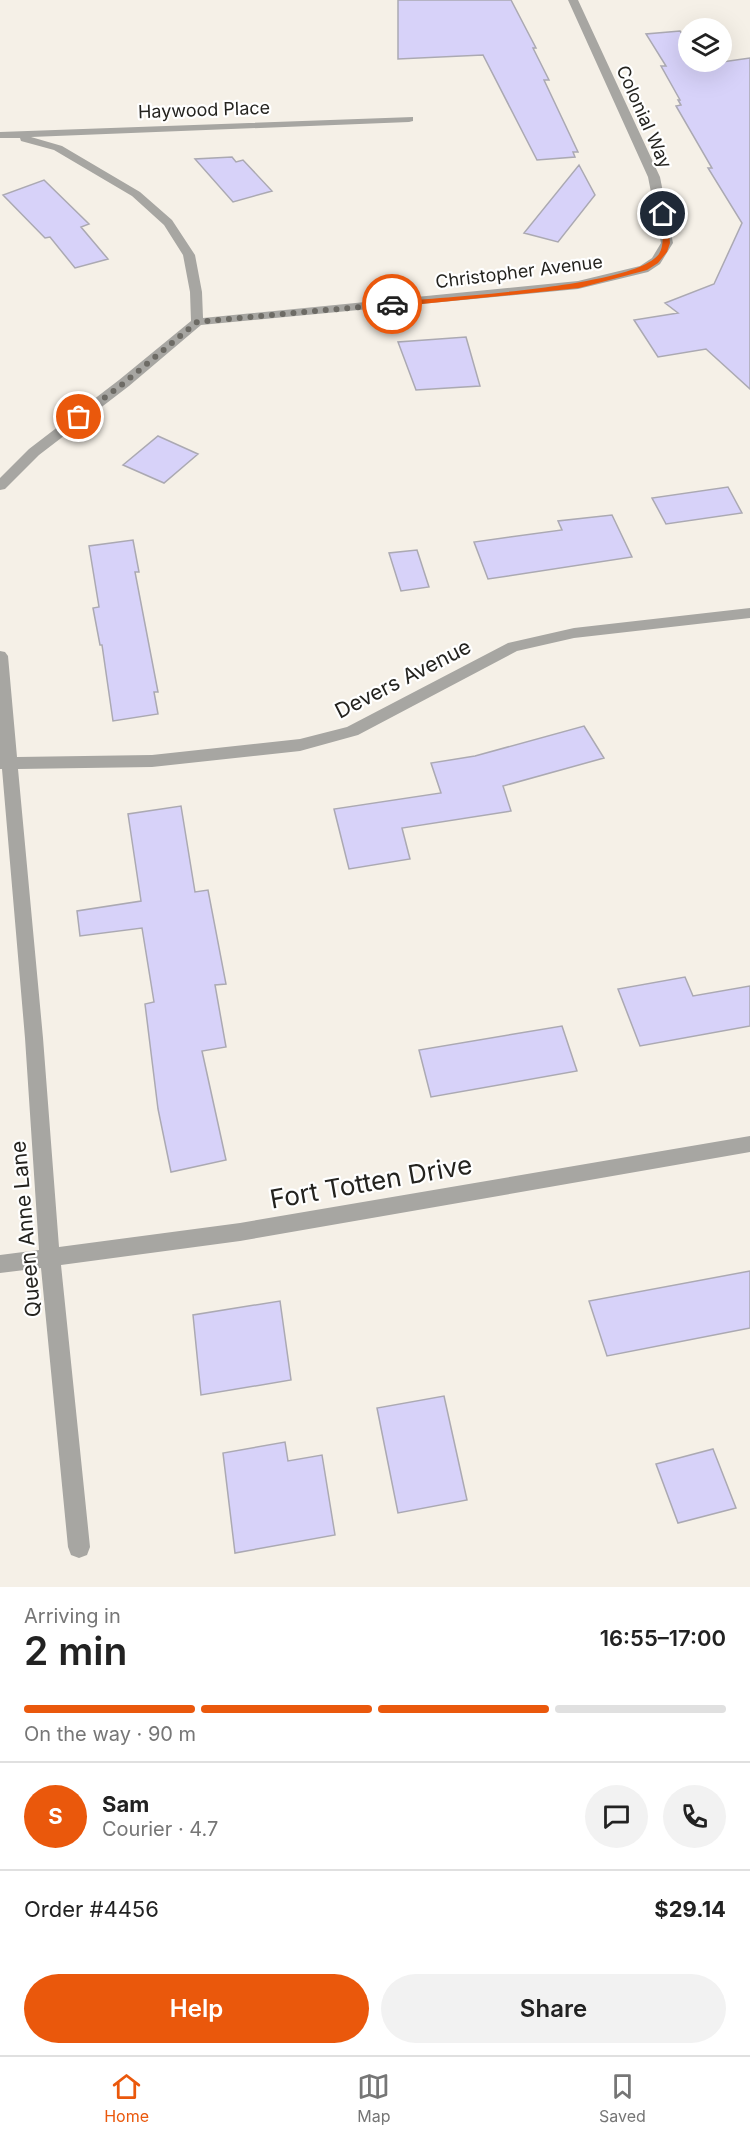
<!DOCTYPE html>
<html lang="en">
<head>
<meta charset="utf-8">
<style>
  :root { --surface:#fff; --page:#f2f2f2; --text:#222; --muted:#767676; --line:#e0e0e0; --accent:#ea580c }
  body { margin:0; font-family:Inter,sans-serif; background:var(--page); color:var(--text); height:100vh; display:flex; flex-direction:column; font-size:22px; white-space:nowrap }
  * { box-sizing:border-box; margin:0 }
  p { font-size:20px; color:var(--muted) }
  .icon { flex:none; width:33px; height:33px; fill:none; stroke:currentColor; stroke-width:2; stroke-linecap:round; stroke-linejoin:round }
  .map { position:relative; height:1587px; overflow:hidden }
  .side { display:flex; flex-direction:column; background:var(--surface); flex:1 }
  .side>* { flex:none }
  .fabs { position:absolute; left:678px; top:18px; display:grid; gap:12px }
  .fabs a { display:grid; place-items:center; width:54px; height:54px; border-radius:50%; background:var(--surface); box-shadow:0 6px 24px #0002; font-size:30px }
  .pin { position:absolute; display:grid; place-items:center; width:51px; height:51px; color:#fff; margin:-26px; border:3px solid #fff; border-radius:50%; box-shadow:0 2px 6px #0007 }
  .courier { position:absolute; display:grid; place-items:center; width:60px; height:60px; margin:-30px; border:4px solid #ea580c; border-radius:50%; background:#fff; color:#222; box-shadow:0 2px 8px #0007 }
  .overview em { font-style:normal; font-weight:600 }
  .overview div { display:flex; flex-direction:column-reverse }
  .overview { display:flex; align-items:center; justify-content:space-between; height:102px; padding:0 24px }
  h1 { font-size:39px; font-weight:600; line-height:45px }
  .bar { display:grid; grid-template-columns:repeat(4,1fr); gap:9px 6px; align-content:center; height:72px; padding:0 24px }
  .bar i { height:8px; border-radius:4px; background:var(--line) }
  .bar .active { background:var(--accent) }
  .bar p { grid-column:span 4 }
  .line { display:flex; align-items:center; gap:15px; padding:0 24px; border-top:2px solid var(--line) }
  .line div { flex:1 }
  .round { display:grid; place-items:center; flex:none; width:63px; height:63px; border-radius:32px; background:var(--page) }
  .action { display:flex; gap:12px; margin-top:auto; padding:12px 24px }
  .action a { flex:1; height:69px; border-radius:36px; background:var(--accent); color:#fff; font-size:24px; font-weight:600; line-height:69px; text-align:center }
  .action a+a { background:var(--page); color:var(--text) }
  .menu { display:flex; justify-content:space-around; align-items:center; height:84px; border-top:2px solid var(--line); background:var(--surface); font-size:16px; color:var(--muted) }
  .menu a { display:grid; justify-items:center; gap:3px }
  .menu .active { color:var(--accent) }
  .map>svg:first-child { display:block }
  .building { fill:#d7d2f9; stroke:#aba9b2; stroke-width:1.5 }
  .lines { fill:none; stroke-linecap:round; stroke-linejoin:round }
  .minor { fill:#a7a6a2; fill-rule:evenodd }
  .route { fill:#ea580c }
  .done { stroke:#6d6b65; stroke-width:6; stroke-dasharray:0 10.8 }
  .labels { text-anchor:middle; stroke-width:4.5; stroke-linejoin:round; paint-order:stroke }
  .far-street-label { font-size:18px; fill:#24231f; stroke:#fff }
  .street-label { font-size:21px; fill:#24231f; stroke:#fff }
  .near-street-label { font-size:26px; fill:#24231f; stroke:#fff }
</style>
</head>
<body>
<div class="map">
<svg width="750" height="1587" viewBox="0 0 750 1587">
  <rect width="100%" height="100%" fill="#f5f0e7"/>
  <!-- building -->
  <path class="building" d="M 398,0 L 511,0 L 536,48 L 533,48 L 549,80 L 544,80 L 578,152 L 573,152 L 575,157 L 537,160 L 483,55 L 398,59 Z
    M 680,31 L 688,42 L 688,62 L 722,62 L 750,58 L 750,389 L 706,349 L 658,357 L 634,320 L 678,313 L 665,303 L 714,284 L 742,223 L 708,168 L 712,168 L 676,106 L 681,105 L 678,100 L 680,100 L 661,66 L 666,66 L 646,34 Z
    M 232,157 L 236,162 L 243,160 L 272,191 L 233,202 L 195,159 Z
    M 579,165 L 595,195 L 558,242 L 524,233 Z
    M 44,180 L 89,224 L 81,227 L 108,259 L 75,268 L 50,237 L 45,238 L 3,195 Z
    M 466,337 L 480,386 L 416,390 L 398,342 Z
    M 158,436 L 198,454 L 164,483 L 123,465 Z
    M 728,487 L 742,513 L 666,524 L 652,498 Z
    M 612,515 L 632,557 L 488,579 L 474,542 L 562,530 L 558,521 Z
    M 133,540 L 139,572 L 135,572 L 158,692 L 154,692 L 158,714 L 113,721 L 102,645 L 100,645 L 93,608 L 99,607 L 89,546 Z
    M 417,550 L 429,587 L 401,591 L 389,553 Z
    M 584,726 L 604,758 L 503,786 L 511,811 L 402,828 L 410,859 L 349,869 L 334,809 L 441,793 L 431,763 L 475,756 Z
    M 181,806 L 195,892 L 208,890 L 226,984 L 215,985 L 226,1047 L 202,1051 L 226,1160 L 171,1172 L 158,1109 L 145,1004 L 154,1002 L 142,928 L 80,936 L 77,911 L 141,901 L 128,814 Z
    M 685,977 L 693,996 L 750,986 L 750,1026 L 640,1046 L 618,989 Z
    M 562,1026 L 577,1071 L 431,1097 L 419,1050 Z
    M 750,1271 L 750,1328 L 607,1356 L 589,1301 Z
    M 280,1301 L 291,1380 L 201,1395 L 193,1315 Z
    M 444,1396 L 467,1500 L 398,1513 L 377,1408 Z
    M 285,1442 L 288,1461 L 322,1455 L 335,1535 L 235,1553 L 223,1453 Z
    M 713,1449 L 736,1508 L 678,1523 L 656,1464 Z"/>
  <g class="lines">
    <!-- minor -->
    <path class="minor" d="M 568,0 L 578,0 L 660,177 L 673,243 L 660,264 L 648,272 L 578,289 L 201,325 L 129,386 L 39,455 L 5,489 L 0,490 L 0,478 L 29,449 L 119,380 L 191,321 L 190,292 L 183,255 L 164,225 L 132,196 L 54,150 L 21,141 L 20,138 L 0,138 L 0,132 L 413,117 L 413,121 L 409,122 L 31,137 L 62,146 L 140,192 L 172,220 L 195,255 L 202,292 L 203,318 L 578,281 L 640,266 L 652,258 L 661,243 L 648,177 Z
      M 750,608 L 750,618 L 574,638 L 517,651 L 358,735 L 300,751 L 152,767 L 18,769 L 43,1038 L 59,1247 L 240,1223 L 750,1136 L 750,1152 L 240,1241 L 61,1265 L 90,1547 L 87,1555 L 79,1558 L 71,1555 L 68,1547 L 41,1268 L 0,1273 L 0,1255 L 39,1250 L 25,1038 L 2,769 L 0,769 L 0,651 L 5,652 L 8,656 L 17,757 L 152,755 L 300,739 L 347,727 L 508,643 L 574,628 Z"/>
  </g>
  <!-- route -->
  <path class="route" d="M 663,212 L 667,214 L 670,243 L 667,252 L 658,263 L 647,270 L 579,288 L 392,307 L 388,304 L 392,302 C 440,297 634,288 659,254 C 666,243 661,226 660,214 Z"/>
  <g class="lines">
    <!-- done -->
    <path class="done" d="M 79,417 L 124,383 L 197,322 L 392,304"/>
  </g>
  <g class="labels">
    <!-- far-street labels -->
    <g class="far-street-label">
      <text transform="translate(204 110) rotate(-2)" y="6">Haywood Place</text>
      <text transform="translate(644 117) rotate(66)" y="6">Colonial Way</text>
      <text transform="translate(519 272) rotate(-7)" y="6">Christopher Avenue</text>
    </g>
    <!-- street labels -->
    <g class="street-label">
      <text transform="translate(403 679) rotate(-27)" y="7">Devers Avenue</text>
      <text transform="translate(26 1229) rotate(-95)" y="7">Queen Anne Lane</text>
    </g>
    <!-- near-street labels -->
    <g class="near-street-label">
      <text transform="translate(371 1182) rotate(-10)" y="9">Fort Totten Drive</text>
    </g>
  </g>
</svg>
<div class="fabs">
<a><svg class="icon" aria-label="layers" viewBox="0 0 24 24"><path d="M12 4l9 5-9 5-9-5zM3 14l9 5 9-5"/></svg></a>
</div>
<div class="pin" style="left:79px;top:417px;background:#ea580c"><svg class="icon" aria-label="bag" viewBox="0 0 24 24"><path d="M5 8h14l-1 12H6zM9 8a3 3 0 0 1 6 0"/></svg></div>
<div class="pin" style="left:663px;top:214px;background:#1f2937"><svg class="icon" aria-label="home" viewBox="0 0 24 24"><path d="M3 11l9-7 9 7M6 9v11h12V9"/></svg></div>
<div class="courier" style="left:392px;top:304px"><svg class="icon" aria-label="car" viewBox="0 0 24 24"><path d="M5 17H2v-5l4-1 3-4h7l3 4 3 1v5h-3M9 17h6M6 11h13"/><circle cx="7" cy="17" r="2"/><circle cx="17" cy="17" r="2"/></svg></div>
</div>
<section class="side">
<div class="overview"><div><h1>2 min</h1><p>Arriving in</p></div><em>16:55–17:00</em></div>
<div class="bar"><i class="active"></i><i class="active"></i><i class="active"></i><i></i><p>On the way · 90 m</p></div>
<div class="line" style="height:108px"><b class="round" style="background:var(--accent);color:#fff">S</b><div><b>Sam</b><p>Courier · 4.7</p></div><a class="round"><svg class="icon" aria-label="chat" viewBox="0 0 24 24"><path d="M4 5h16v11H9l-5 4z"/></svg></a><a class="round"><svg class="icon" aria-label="phone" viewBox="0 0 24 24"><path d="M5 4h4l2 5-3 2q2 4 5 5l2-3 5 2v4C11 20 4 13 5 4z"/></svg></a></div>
<div class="line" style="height:78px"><div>Order #4456</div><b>$29.14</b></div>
<div class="action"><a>Help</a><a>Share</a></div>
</section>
<nav class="menu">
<a class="active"><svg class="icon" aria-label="home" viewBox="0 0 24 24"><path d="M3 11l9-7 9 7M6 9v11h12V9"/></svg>Home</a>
<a><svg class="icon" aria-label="map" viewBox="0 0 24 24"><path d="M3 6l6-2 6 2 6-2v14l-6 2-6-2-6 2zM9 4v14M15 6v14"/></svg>Map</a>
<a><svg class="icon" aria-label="saved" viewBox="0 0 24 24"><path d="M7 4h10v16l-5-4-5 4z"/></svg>Saved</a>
</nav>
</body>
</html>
